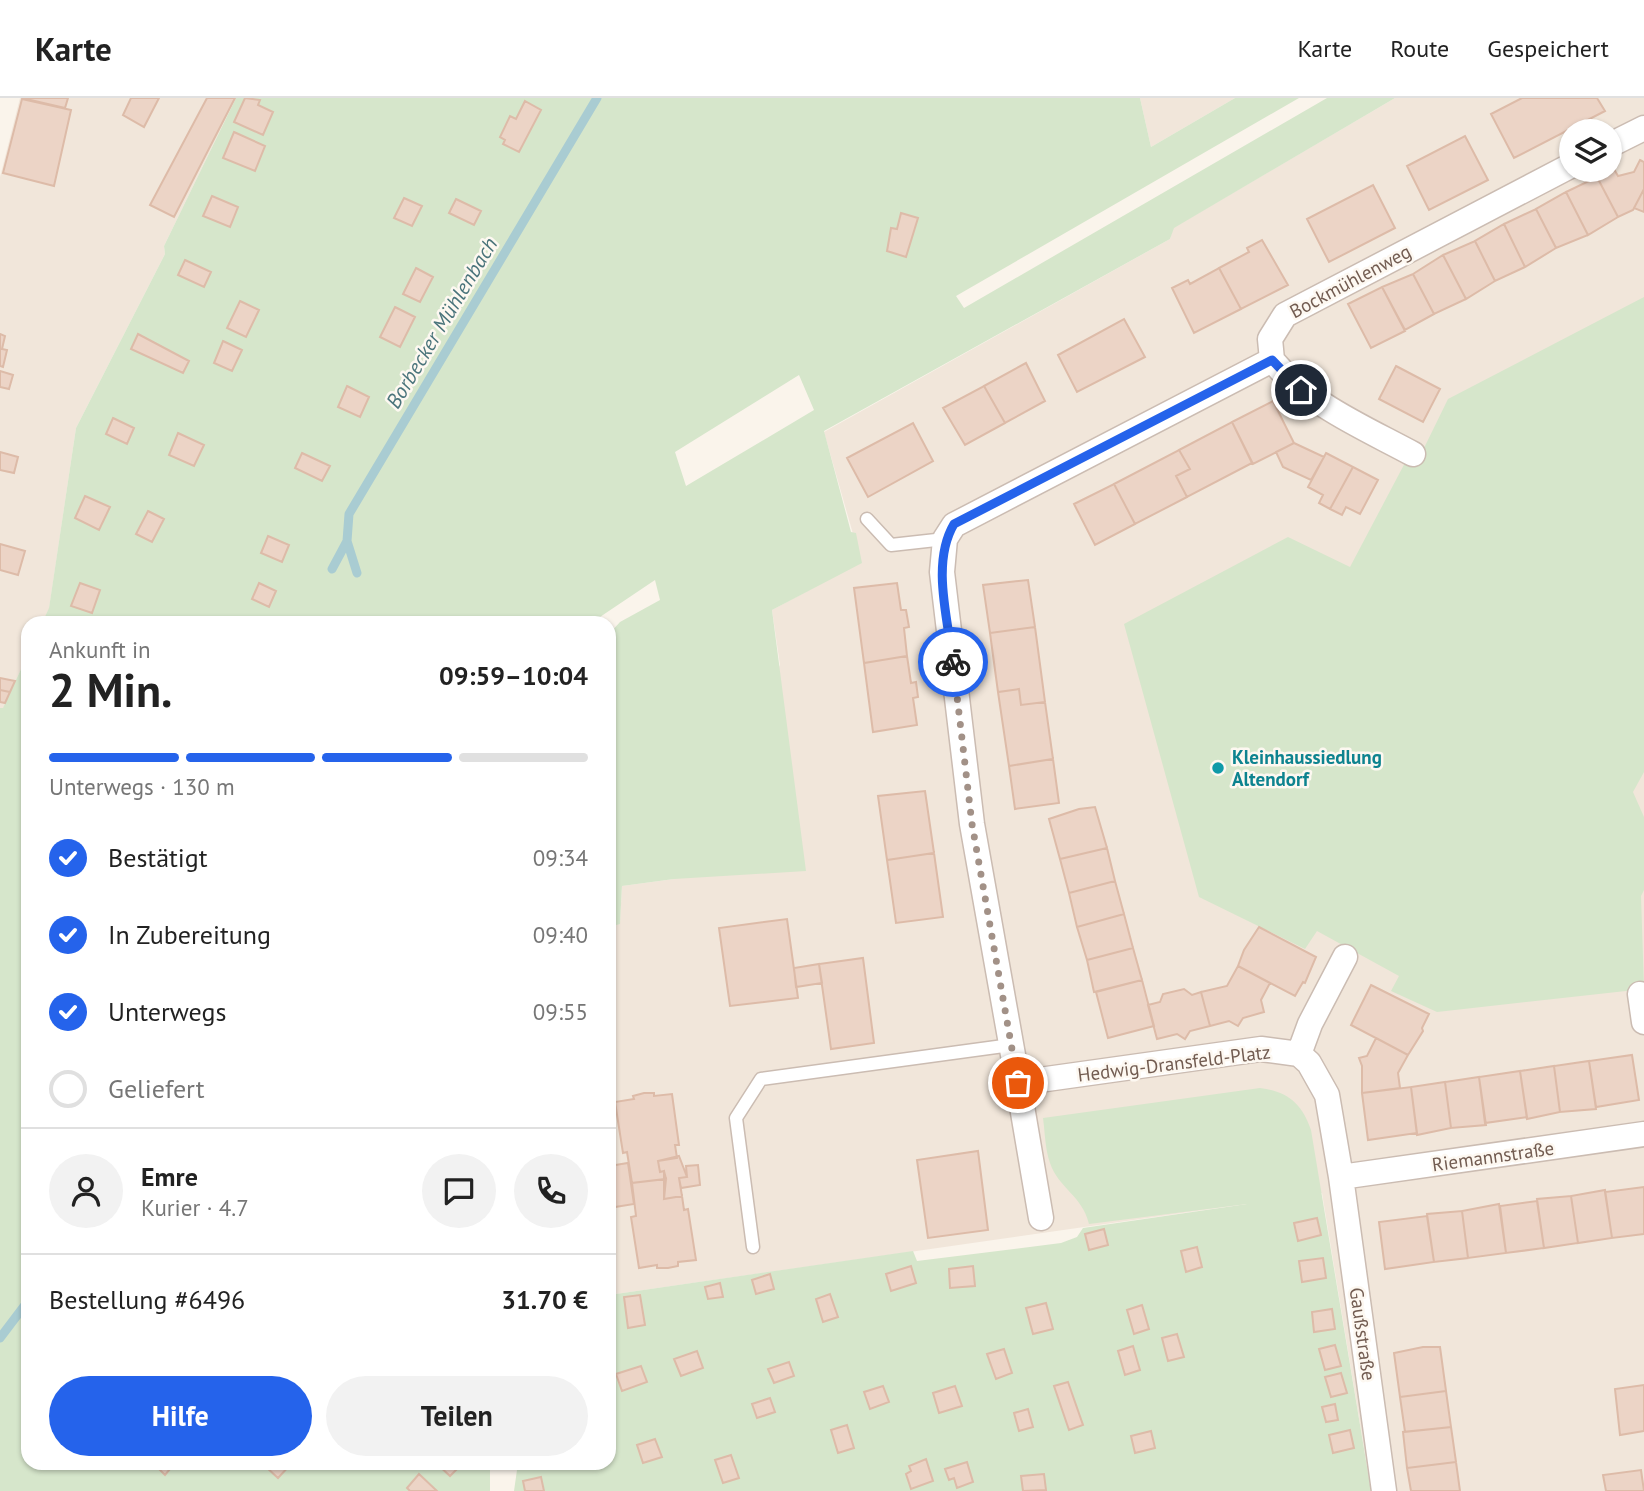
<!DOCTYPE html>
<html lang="de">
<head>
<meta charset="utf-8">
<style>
  :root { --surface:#fff; --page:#f2f2f2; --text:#222; --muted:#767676; --line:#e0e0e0; --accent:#2563eb }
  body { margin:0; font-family:"PT Sans",sans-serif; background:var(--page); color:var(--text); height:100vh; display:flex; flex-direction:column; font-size:26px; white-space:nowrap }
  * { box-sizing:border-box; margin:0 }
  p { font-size:23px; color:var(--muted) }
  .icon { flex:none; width:38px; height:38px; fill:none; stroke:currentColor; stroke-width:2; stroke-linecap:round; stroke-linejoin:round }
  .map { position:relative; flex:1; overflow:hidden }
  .side { position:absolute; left:21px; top:518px; width:595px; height:854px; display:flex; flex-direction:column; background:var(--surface); border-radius:21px; box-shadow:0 2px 5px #0004 }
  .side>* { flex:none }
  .fabs { position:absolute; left:1559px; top:21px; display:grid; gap:14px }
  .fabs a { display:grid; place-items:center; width:63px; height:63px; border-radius:50%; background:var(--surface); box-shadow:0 2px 5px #0004; font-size:35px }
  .pin { position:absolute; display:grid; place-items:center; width:60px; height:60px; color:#fff; margin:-30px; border:4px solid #fff; border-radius:50%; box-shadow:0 2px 7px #0007 }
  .courier { position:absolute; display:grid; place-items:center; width:70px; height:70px; margin:-35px; border:5px solid #2563eb; border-radius:50%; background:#fff; color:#222; box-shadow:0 2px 9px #0007 }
  .overview em { font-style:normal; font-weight:700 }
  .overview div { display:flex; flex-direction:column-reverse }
  .overview { display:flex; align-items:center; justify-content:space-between; height:119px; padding:0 28px }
  h1 { font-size:46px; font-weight:700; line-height:52px }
  .bar { display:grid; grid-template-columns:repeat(4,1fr); gap:10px 7px; align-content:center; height:84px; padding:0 28px }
  .bar i { height:9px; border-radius:5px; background:var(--line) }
  .bar .on { background:var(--accent) }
  .bar p { grid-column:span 4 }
  .line { display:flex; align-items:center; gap:18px; padding:0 28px; border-top:2px solid var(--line) }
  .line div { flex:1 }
  .round { display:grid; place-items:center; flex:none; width:74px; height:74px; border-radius:37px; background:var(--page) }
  ol { padding:0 28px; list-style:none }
  li { display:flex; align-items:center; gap:21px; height:77px }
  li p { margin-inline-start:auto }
  li .icon { padding:7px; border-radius:50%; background:var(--accent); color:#fff; stroke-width:4 }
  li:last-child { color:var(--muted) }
  li i { width:38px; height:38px; border:4px solid var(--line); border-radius:50% }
  .cta { display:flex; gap:14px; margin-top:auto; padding:14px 28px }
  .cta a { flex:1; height:80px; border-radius:42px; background:var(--accent); color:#fff; font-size:28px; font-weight:700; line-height:80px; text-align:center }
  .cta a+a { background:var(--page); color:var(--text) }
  header { display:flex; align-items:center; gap:42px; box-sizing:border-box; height:98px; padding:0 35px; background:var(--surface); border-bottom:2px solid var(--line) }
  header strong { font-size:33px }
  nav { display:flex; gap:38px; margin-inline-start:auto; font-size:24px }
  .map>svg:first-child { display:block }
  .residential { fill:#f1e6da; fill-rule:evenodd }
  .green { fill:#d6e6cb; fill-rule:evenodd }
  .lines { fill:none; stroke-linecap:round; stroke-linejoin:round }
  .stream { stroke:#a9ccd2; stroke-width:9 }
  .building { fill:#ecd4c6; stroke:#ddbba8; stroke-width:2 }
  .service-casing { stroke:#cbbcb2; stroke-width:15 }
  .minor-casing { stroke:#cbbcb2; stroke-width:27 }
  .service { stroke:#fff; stroke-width:12 }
  .minor { stroke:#fff; stroke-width:24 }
  .done { stroke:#a29187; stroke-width:7; stroke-dasharray:0 12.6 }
  .route { stroke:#2563eb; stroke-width:9 }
  .culture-dot { fill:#0f9aa8; stroke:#fdf8f1; stroke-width:2.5 }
  .labels { text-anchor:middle; stroke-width:5; stroke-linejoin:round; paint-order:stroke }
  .street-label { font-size:19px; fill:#725c51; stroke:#fdf8f1 }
  .culture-label { font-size:19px; font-weight:bold; fill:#0d838f; stroke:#fdf8f1; text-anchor:start }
  .water-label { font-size:21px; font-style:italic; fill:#4a747b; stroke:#fdf8f1 }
</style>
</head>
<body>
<header>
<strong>Karte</strong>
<nav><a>Karte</a><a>Route</a><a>Gespeichert</a></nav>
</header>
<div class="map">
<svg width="1644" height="1393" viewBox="0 0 1644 1393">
  <rect width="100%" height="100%" fill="#faf4eb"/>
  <!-- residential -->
  <path class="residential" d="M 20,0 L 236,0 L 164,148 L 165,156 L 76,330 L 49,511 L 42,525 L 28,525 L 28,556 L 3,611 L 0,610 L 0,79 Z
    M 1140,0 L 1235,0 L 1151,49 Z
    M 1395,0 L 1644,0 L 1644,1393 L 1371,1393 L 1322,1095 L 609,1197 L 609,829 L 620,825 L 622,788 L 674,781 L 780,567 L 772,512 L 861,464 L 824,334 L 1170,141 L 1173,130 ZM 1572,33 L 1610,33 L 1610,72 L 1572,72 Z"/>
  <!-- green -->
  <path class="green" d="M 236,0 L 1140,0 L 1151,49 L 1235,0 L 1299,0 L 956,198 L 964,210 L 1327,0 L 1395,0 L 1174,130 L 1170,141 L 824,333 L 851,434 L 856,435 L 862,465 L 772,512 L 806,773 L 674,781 L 622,788 L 620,826 L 609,829 L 609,536 L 620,524 L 660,502 L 655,482 L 591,525 L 42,525 L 49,510 L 76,330 L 165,156 L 164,148 ZM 799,277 L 814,312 L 686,388 L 675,354 Z
    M 1644,199 L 1644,674 L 1633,694 L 1644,719 L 1644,792 L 1641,798 L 1644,891 L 1437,914 L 1391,893 L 1399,878 L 1317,833 L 1305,851 L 1199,799 L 1124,526 L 1288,439 L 1350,469 L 1407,361 L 1425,348 L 1448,301 Z
    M 28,556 L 28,1365 L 490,1365 L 490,1393 L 0,1393 L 0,610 L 3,610 Z
    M 1260,990 C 1287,993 1302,1005 1311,1032 L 1371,1393 L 514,1393 L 518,1365 L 609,1365 L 609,1197 L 913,1153 L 917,1163 L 1061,1145 L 1077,1139 L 1083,1130 L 1247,1106 L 1089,1126 C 1082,1097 1059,1091 1050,1065 C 1045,1051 1045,1034 1043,1020 Z"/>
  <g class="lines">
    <!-- stream -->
    <path class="stream" d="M 332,471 L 347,443
      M 357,475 L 347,443 L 349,416 L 597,0
      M 0,1240 L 28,1203"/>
  </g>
  <!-- building -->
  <path class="building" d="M 22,0 L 68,0 L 65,10 Z
    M 131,0 L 159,0 L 144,29 L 123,17 Z
    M 207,0 L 235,0 L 174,119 L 150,107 Z
    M 245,0 L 260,2 L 258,7 L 273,14 L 263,37 L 234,24 Z
    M 1522,0 L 1597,0 L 1605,13 L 1514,60 L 1491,16 Z
    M 22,1 L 71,12 L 54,88 L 3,75 Z
    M 525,3 L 541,12 L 519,54 L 503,46 L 505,42 L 500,39 L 510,18 L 516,21 Z
    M 234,34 L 265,48 L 255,73 L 223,60 Z
    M 1465,38 L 1488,82 L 1429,112 L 1407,68 Z
    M 1640,62 L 1644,64 L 1644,91 L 1633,112 L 1618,119 L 1597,79 L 1614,71 L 1618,78 L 1634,74 Z
    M 1597,79 L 1618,119 L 1588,137 L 1566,94 Z
    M 1373,87 L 1395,130 L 1329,164 L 1307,121 Z
    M 1644,91 L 1644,114 L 1634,110 Z
    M 1566,94 L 1588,137 L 1556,150 L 1536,111 Z
    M 212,98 L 238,109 L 230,129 L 203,118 Z
    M 404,100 L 422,108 L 412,128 L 394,120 Z
    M 456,101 L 481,113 L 474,127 L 449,115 Z
    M 1536,111 L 1556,150 L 1525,169 L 1504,126 Z
    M 901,115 L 918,120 L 906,159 L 887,153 L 891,130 L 897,131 Z
    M 1504,126 L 1525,169 L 1495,183 L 1475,143 Z
    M 1262,142 L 1288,187 L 1241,211 L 1219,170 L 1249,154 L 1247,150 Z
    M 1475,143 L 1495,183 L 1466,201 L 1443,157 Z
    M 1443,157 L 1466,201 L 1434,216 L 1413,176 Z
    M 185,162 L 211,174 L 204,189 L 178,177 Z
    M 416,170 L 433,179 L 420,204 L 403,196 Z
    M 1219,170 L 1241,211 L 1194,235 L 1172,190 L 1188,182 L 1190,186 Z
    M 1413,176 L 1434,216 L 1405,232 L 1382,189 Z
    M 1382,189 L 1405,233 L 1371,250 L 1348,206 Z
    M 240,203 L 259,212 L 246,239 L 227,230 Z
    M 395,209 L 415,219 L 400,249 L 380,239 Z
    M 1124,221 L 1145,259 L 1077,294 L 1058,257 Z
    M 0,236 L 5,238 L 2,251 L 7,252 L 3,269 L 0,268 Z
    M 138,236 L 189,263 L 183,275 L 131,251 Z
    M 223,243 L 242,252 L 232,273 L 214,265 Z
    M 1026,265 L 1045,303 L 1005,325 L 984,288 Z
    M 1396,268 L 1440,291 L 1423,324 L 1379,301 Z
    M 0,273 L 13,277 L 9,291 L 0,289 Z
    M 347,288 L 369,299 L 360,319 L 338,309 Z
    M 984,288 L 1005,325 L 965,347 L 943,310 Z
    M 1273,303 L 1294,345 L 1253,366 L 1232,324 Z
    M 113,320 L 134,330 L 127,346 L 106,336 Z
    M 1232,324 L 1252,365 L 1187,399 L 1176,378 L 1190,371 L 1179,352 Z
    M 913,325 L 933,363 L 868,399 L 847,360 Z
    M 178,335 L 204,347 L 194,368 L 169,357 Z
    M 1294,345 L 1324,359 L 1311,382 L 1283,369 L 1276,354 Z
    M 1179,352 L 1190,371 L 1176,378 L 1187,399 L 1135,426 L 1114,386 Z
    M 0,354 L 18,359 L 14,375 L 0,372 Z
    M 302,355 L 330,368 L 322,383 L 295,370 Z
    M 1326,355 L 1353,369 L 1330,411 L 1319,405 L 1323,397 L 1308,389 Z
    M 1353,369 L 1378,382 L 1360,416 L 1346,409 L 1342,417 L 1330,411 Z
    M 1114,386 L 1135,426 L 1095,447 L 1074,406 Z
    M 85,398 L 110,409 L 99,432 L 75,420 Z
    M 148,413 L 164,421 L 152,444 L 136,436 Z
    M 268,438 L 289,447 L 282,464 L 261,455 Z
    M 0,446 L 25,453 L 18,477 L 0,472 Z
    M 1028,482 L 1035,529 L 990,535 L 983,487 Z
    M 80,485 L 100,492 L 92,515 L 71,508 Z
    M 259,485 L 276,493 L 269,509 L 252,501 Z
    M 897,485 L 901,512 L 906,512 L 909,529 L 904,530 L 907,558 L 864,565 L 854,490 Z
    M 1035,529 L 1045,604 L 1021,607 L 1019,591 L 998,594 L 990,535 Z
    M 907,558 L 911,585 L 916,584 L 918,599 L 913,600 L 917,627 L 873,634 L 864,565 Z
    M 0,580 L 15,583 L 10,594 L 0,592 Z
    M 1019,591 L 1021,607 L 1045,604 L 1053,661 L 1009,668 L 998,594 Z
    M 0,592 L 10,594 L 5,605 L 0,604 Z
    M 1053,661 L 1059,705 L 1015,711 L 1009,668 Z
    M 925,693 L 934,755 L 887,762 L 878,698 Z
    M 1095,709 L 1107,750 L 1060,761 L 1049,721 L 1079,711 Z
    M 1107,750 L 1115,783 L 1069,795 L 1060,761 Z
    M 934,755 L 943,819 L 896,825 L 887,762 Z
    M 1115,783 L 1124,816 L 1077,829 L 1069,795 Z
    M 1124,816 L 1133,850 L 1087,862 L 1077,829 Z
    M 787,821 L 798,900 L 730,908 L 719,830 Z
    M 1259,829 L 1316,859 L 1305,885 L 1303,884 L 1295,898 L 1238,868 L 1244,852 Z
    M 1133,850 L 1142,882 L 1094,894 L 1087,862 Z
    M 863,860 L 874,945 L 831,951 L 819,866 Z
    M 819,866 L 822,885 L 796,889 L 794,870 Z
    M 1238,868 L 1270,885 L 1261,902 L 1264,914 L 1243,920 L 1238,928 L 1229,923 L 1210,928 L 1201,894 L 1227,888 Z
    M 1142,882 L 1154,928 L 1108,940 L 1096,894 Z
    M 1371,887 L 1429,916 L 1422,930 L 1423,933 L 1408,957 L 1351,927 Z
    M 1184,891 L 1192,897 L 1201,894 L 1210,928 L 1190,933 L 1185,941 L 1177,936 L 1157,941 L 1148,907 L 1160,904 L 1163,896 Z
    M 1376,940 L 1408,957 L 1398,975 L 1400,990 L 1362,995 L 1362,968 L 1359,960 L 1367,958 Z
    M 1632,957 L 1639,1002 L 1596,1009 L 1589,963 Z
    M 1589,963 L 1596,1011 L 1560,1014 L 1554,968 Z
    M 1554,968 L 1560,1014 L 1527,1021 L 1520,973 Z
    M 1520,973 L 1527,1019 L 1485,1025 L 1479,979 Z
    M 1479,979 L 1486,1027 L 1451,1030 L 1445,984 Z
    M 1445,984 L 1451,1030 L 1417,1037 L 1411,989 Z
    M 1411,989 L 1417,1035 L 1368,1042 L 1362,995 Z
    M 644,995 L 654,995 L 654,998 L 672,996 L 679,1047 L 675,1047 L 677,1060 L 658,1063 L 660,1074 L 664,1073 L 666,1081 L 632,1085 L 627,1054 L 623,1055 L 615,1004 L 634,1001 L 633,998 Z
    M 978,1053 L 988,1132 L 928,1140 L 917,1062 Z
    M 679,1058 L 687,1079 L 679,1080 L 682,1098 L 664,1101 L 664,1073 L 660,1074 L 658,1063 Z
    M 628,1065 L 634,1106 L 609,1110 L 609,1068 Z
    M 698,1067 L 700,1087 L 681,1090 L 679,1080 L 687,1079 L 686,1068 Z
    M 666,1081 L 664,1101 L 682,1098 L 684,1112 L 688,1111 L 696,1162 L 678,1164 L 678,1168 L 668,1170 L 657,1170 L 657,1167 L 639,1170 L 631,1119 L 636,1118 L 632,1085 Z
    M 1644,1089 L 1644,1136 L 1612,1140 L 1605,1094 Z
    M 1605,1092 L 1612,1140 L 1578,1145 L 1571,1098 Z
    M 1571,1098 L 1578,1145 L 1544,1150 L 1537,1101 Z
    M 1537,1103 L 1544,1150 L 1506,1155 L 1500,1108 Z
    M 1499,1106 L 1506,1155 L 1468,1160 L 1462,1113 Z
    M 1462,1113 L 1468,1160 L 1434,1164 L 1427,1116 Z
    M 1427,1118 L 1434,1164 L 1385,1171 L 1379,1124 Z
    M 1317,1120 L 1321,1137 L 1298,1143 L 1294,1125 Z
    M 1104,1131 L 1108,1147 L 1089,1152 L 1085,1136 Z
    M 1197,1149 L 1202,1169 L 1186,1174 L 1181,1153 Z
    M 1323,1160 L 1326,1180 L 1302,1184 L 1299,1163 Z
    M 911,1168 L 916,1185 L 891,1193 L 886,1176 Z
    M 973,1168 L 975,1188 L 950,1190 L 949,1171 Z
    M 770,1176 L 774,1191 L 756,1196 L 752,1182 Z
    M 720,1185 L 723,1199 L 708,1201 L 705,1189 Z
    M 830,1196 L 838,1219 L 823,1224 L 816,1201 Z
    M 640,1197 L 645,1227 L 628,1230 L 624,1199 Z
    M 1046,1205 L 1053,1231 L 1033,1236 L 1026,1210 Z
    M 1142,1207 L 1149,1231 L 1134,1236 L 1127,1212 Z
    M 1332,1211 L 1335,1231 L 1314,1234 L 1312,1214 Z
    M 1177,1236 L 1184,1259 L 1168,1263 L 1162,1240 Z
    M 1335,1247 L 1341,1268 L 1325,1272 L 1319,1251 Z
    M 1133,1248 L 1140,1272 L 1125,1277 L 1118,1253 Z
    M 1423,1249 L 1440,1249 L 1446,1293 L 1400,1299 L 1394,1255 Z
    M 1004,1251 L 1012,1275 L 996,1281 L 987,1256 Z
    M 697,1253 L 703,1270 L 681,1278 L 674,1261 Z
    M 789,1264 L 794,1278 L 774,1285 L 768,1271 Z
    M 641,1268 L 647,1284 L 622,1293 L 616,1276 Z
    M 1341,1275 L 1347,1295 L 1331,1299 L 1325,1279 Z
    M 1068,1284 L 1083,1327 L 1069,1332 L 1054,1288 Z
    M 1644,1287 L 1644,1333 L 1620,1337 L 1615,1291 Z
    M 883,1288 L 889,1304 L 870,1311 L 864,1294 Z
    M 955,1288 L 962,1308 L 939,1315 L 933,1295 Z
    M 1446,1293 L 1451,1329 L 1405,1334 L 1400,1299 Z
    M 770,1300 L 775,1314 L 757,1320 L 752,1306 Z
    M 1335,1306 L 1338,1322 L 1326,1324 L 1322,1309 Z
    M 1028,1311 L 1033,1329 L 1019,1333 L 1014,1315 Z
    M 847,1327 L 854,1350 L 838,1355 L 831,1332 Z
    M 1451,1329 L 1456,1364 L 1407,1370 L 1403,1334 Z
    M 1350,1332 L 1354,1350 L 1333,1355 L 1329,1337 Z
    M 1151,1333 L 1155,1350 L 1135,1355 L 1131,1338 Z
    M 655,1341 L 662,1359 L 643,1365 L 637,1347 Z
    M 731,1357 L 739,1380 L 723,1385 L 715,1362 Z
    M 926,1361 L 933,1383 L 911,1391 L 906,1376 L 911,1373 L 909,1368 Z
    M 967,1364 L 973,1384 L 957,1390 L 954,1380 L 949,1382 L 945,1371 Z
    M 1456,1364 L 1460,1393 L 1411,1393 L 1407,1370 Z
    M 153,1365 L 175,1365 L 165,1377 Z
    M 269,1365 L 290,1365 L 291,1366 L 278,1380 L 265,1368 Z
    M 436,1365 L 463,1365 L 450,1378 Z
    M 1641,1372 L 1644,1393 L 1606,1393 L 1603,1377 Z
    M 419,1376 L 437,1393 L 410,1393 L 407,1390 Z
    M 1044,1376 L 1046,1392 L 1023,1393 L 1021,1378 Z
    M 541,1379 L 544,1393 L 525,1393 L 523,1383 Z"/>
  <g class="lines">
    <!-- service casing -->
    <g class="service-casing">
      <path id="service" d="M 867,421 L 891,447 L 945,441
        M 753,1149 L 736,1020 L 761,981 L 1011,947"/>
    </g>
    <!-- minor casing -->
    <g class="minor-casing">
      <path id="minor" d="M 1610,47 L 1644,30
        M 1272,262 C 1308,306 1363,329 1413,356
        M 1640,896 L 1644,924
        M 1299,956 L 1310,926 L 1345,859
        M 1018,985 L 972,726 L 942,474 L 945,441 L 954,427 L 1272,262 L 1270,241 L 1285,217 L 1572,67
        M 1341,1079 L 1644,1036
        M 1041,1120 L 1018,985 L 1261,951 L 1299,956 L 1309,965 L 1327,997 L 1341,1079 L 1384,1393"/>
    </g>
    <!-- service -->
    <use href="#service" class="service"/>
    <!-- minor -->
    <use href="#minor" class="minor"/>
  </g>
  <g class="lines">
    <!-- done -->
    <path class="done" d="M 953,564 L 972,726 L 1018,985"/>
    <!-- route -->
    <path class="route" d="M 953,564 C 948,521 931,465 954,426 L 1272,262 L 1301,292"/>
  </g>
  <!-- markers -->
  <circle class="culture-dot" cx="1218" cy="670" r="7"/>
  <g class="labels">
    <!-- street labels -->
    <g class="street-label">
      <text transform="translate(1350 183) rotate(-28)" y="7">Bockmühlenweg</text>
      <text transform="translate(1174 965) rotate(-7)" y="7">Hedwig-Dransfeld-Platz</text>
      <text transform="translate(1493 1058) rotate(-8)" y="7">Riemannstraße</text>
      <text transform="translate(1363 1236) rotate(82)" y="7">Gaußstraße</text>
    </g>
    <!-- culture labels -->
    <g class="culture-label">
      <text x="1232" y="666">Kleinhaussiedlung<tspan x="1232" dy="22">Altendorf</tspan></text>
    </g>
    <!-- water labels -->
    <g class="water-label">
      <text transform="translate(442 225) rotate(-59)" y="7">Borbecker Mühlenbach</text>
    </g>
  </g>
</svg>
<div class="fabs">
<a><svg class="icon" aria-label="layers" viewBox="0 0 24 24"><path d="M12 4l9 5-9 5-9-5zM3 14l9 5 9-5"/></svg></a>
</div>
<div class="pin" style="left:1018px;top:985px;background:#ea580c"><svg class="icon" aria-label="bag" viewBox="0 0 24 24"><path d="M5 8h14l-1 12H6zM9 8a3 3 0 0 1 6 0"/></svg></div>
<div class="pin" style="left:1301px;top:292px;background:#1f2937"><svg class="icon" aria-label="home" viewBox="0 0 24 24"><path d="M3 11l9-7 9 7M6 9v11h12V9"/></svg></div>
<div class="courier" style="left:953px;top:564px"><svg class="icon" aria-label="bike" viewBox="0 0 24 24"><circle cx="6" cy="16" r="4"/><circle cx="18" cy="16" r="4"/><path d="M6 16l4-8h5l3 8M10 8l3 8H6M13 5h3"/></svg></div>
<section class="side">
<div class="overview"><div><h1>2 Min.</h1><p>Ankunft in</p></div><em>09:59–10:04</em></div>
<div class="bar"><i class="on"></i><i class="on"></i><i class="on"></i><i></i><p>Unterwegs · 130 m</p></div>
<ol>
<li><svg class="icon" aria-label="check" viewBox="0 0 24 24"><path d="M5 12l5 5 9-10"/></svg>Bestätigt<p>09:34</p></li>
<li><svg class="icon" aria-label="check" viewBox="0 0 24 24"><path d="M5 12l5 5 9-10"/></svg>In Zubereitung<p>09:40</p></li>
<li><svg class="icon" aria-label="check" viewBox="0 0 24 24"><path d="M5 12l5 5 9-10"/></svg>Unterwegs<p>09:55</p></li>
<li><i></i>Geliefert</li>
</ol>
<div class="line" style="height:126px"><a class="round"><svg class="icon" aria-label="person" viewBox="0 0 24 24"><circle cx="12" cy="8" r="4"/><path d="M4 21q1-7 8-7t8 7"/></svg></a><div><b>Emre</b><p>Kurier · 4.7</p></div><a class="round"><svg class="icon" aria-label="chat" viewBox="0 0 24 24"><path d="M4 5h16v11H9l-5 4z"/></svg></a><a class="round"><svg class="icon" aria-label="phone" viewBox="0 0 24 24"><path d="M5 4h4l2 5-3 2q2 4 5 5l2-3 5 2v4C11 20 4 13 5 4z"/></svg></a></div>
<div class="line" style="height:91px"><div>Bestellung #6496</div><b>31.70 €</b></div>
<div class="cta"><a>Hilfe</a><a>Teilen</a></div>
</section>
</div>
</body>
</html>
